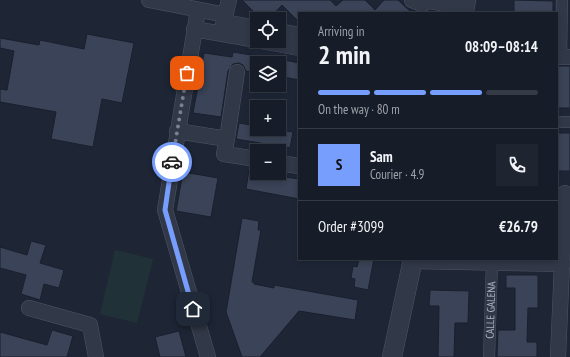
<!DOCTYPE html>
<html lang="en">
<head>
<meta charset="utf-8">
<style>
  :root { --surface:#161c28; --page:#1f2530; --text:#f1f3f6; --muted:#9ea1a8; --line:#353a45; --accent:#779dfd }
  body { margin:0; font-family:"PT Sans Narrow",sans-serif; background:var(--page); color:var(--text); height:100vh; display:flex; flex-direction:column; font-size:15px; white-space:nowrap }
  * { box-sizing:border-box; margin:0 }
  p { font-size:13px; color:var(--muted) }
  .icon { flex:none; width:22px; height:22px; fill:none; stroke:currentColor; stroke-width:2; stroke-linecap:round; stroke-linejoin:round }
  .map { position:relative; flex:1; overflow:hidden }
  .sheet { position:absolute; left:298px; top:12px; width:260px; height:248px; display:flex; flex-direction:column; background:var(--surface); border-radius:0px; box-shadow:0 2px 6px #0003,0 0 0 1px var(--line) }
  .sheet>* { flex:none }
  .buttons { position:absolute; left:250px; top:12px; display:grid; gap:8px }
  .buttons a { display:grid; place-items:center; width:36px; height:36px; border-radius:0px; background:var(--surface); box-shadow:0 2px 6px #0003,0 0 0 1px var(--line); font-size:20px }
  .pin { position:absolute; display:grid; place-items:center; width:34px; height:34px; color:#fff; margin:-17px; border-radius:8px; box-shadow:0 2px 6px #0006 }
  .courier { position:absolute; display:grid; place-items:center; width:40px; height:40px; margin:-20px; border:3px solid #779dfd; border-radius:50%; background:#fff; color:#222; box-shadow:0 1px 5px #0007 }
  .overview em { font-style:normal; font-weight:600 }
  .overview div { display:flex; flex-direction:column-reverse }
  .overview { display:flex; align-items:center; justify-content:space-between; height:68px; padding:0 20px }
  h1 { font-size:26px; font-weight:600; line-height:30px }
  .bar { display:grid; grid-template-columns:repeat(4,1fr); gap:6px 4px; align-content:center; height:48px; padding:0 20px }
  .bar i { height:5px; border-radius:3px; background:var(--line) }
  .bar .active { background:var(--accent) }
  .bar p { grid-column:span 4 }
  .line { display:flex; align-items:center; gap:10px; padding:0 20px; border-top:1px solid var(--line) }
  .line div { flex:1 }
  .round { display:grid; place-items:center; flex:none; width:42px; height:42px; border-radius:0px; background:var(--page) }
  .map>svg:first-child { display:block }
  .garden { fill:#203237 }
  .building { fill:#3a4357; stroke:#191f2d }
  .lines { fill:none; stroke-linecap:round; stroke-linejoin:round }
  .pedestrian-casing { stroke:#4f5565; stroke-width:12 }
  .minor-casing { stroke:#4f5565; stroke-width:16 }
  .tertiary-casing { stroke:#4f5565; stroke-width:20 }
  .pedestrian { stroke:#313847; stroke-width:11 }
  .minor { stroke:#313847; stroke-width:15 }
  .tertiary { stroke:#313847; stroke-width:19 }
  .done { stroke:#7a8192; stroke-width:4; stroke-dasharray:0 7.2 }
  .route { stroke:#779dfd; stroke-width:5 }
  .labels { text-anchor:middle; stroke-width:3; stroke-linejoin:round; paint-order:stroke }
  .street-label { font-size:11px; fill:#abb2c4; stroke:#171d2b }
</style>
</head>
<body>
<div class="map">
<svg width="570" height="357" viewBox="0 0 570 357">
  <rect width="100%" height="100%" fill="#1e2636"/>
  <!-- garden -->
  <path class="garden" d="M 115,250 L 153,259 L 137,323 L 100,314 Z"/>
  <!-- building -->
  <path class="building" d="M 242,0 L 330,0 L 336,6 L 343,0 L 365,0 L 375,10 L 384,0 L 398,0 L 412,13 L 299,13 L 299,22 L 282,5 L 269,19 L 261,19 Z
    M 514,0 L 553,1 L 553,13 L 514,13 Z
    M 87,34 L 134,43 L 122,103 L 102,99 L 93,147 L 51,139 L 56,112 L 0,102 L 0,89 L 7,90 L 14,51 L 0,48 L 0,38 L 39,45 L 40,40 L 84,49 Z
    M 233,52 L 257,56 L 257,73 L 246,71 L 243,65 L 239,63 L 233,64 L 228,71 L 221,117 L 193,113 L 204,53 L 232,57 Z
    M 279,59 L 299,63 L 299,80 L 279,76 Z
    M 557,66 L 570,66 L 570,108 L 557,108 Z
    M 239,123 L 257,126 L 257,129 L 274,129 L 293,132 L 290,148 L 236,139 Z
    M 557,133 L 570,133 L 570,171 L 557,171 Z
    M 249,170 L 257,173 L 299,179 L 299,199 L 246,189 Z
    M 183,172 L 218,178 L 211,217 L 176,211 Z
    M 242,218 L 259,221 L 258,230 L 261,230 L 252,282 L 254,282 L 254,284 L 274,288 L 274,285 L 358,300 L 355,320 L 299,311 L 260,357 L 242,357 L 226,312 Z
    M 31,241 L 46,245 L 40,263 L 64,270 L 59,288 L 44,284 L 40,300 L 21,294 L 26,275 L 0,268 L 0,247 L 27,255 Z
    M 359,259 L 374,259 L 368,290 L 354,287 L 355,279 L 351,278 L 353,266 L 357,267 Z
    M 506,275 L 538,275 L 538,308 L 528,308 L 527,342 L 537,342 L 537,357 L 497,357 L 498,330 L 515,330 L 515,288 L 506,288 Z
    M 430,290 L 469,291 L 468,323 L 455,323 L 454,357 L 438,357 L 439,306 L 429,306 Z
    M 52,330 L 73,336 L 67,357 L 0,357 L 0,332 L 47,345 Z
    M 179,331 L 186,357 L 160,357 L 155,337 Z"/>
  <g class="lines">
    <!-- pedestrian casing -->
    <g class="pedestrian-casing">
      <g id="pedestrian">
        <path d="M 561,57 L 562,0"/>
        <path d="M 557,122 L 570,122"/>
        <path id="s1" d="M 489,357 L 492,262"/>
      </g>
    </g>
    <!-- minor casing -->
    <g class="minor-casing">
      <path id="minor" d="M 149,0 L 226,15
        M 412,0 L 422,4 L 430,0
        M 429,1 L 465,8
        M 198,10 L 165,210 L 208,357
        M 224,22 L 257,28
        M 223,25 L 229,0
        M 194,29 L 257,40
        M 279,31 L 299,35
        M 261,41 L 299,48
        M 557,57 L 570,57
        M 177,131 L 227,139 L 224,154 L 257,159
        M 227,139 L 237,72
        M 279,163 L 299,166
        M 412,261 L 563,264
        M 29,308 L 90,325 L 96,357
        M 558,357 L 565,193"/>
    </g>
    <!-- tertiary casing -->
    <g class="tertiary-casing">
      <path id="tertiary" d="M 464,13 L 466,0
        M 392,357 L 413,259"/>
    </g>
    <!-- pedestrian -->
    <use href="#pedestrian" class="pedestrian"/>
    <!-- minor -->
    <use href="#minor" class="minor"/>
    <!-- tertiary -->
    <use href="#tertiary" class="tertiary"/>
  </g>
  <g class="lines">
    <!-- done -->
    <path class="done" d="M 172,162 L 187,73"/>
    <!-- route -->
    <path class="route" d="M 172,162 L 165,210 L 193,309"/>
  </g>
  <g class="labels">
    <!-- street labels -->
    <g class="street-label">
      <text dy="4" stroke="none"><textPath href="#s1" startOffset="47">CALLE GALENA</textPath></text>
    </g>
  </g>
</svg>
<div class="buttons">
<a><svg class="icon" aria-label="locate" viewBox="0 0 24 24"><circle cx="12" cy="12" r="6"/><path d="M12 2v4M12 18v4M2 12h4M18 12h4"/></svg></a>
<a><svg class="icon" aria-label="layers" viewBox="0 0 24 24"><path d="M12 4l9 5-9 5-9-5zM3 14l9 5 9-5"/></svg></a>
<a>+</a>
<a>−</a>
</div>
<div class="pin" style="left:187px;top:73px;background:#ea580c"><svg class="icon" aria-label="bag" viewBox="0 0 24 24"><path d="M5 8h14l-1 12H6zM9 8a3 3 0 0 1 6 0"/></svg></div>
<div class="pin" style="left:193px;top:309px;background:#1f2937"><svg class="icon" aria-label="home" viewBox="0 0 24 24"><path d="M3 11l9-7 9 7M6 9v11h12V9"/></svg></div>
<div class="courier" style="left:172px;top:162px"><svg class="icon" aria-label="car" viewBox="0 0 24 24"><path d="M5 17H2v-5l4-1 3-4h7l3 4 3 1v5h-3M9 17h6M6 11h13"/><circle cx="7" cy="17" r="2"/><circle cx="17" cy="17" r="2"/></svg></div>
<section class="sheet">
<div class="overview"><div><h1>2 min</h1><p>Arriving in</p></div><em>08:09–08:14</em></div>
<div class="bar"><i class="active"></i><i class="active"></i><i class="active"></i><i></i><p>On the way · 80 m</p></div>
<div class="line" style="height:72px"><b class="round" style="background:var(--accent);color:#111">S</b><div><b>Sam</b><p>Courier · 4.9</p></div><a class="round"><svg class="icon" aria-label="phone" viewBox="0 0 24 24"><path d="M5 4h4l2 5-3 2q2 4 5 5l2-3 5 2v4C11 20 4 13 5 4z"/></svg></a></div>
<div class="line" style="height:52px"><div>Order #3099</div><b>€26.79</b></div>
</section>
</div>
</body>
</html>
